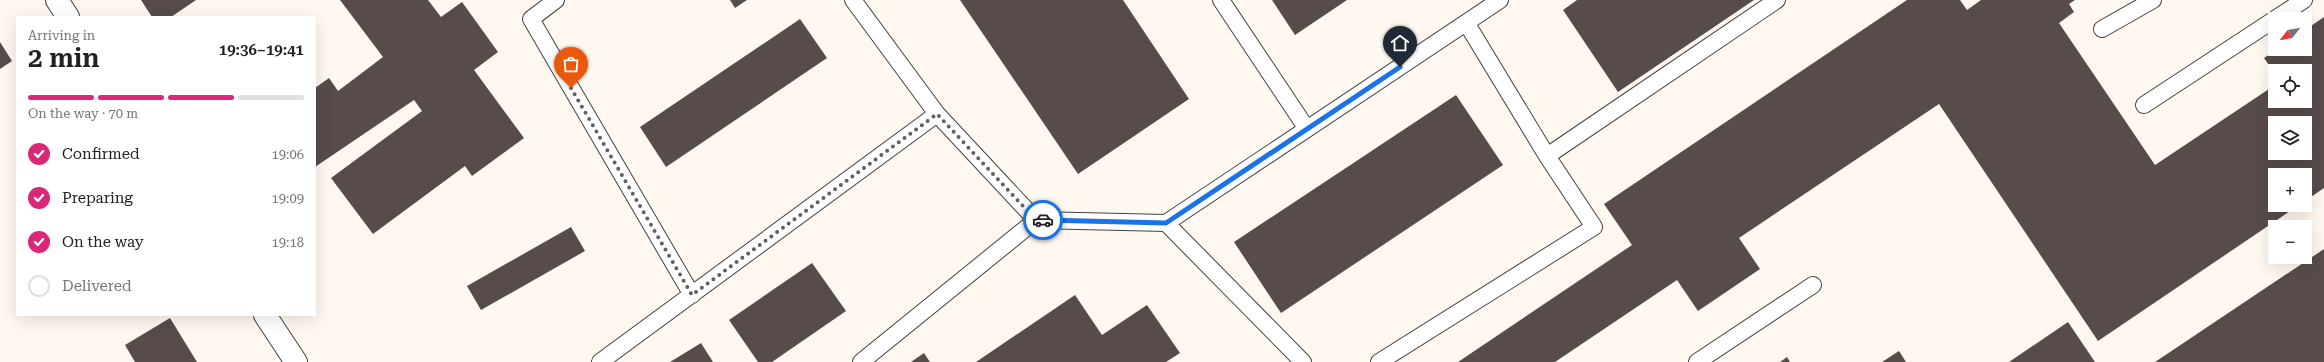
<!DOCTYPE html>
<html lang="en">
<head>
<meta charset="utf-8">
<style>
  :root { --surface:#fff; --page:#f6f6f6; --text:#202124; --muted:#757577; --line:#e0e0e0; --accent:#db2777 }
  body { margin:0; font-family:"Roboto Serif",serif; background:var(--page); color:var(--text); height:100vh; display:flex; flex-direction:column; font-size:15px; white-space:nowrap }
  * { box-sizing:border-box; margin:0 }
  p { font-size:13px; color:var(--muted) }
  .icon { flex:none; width:22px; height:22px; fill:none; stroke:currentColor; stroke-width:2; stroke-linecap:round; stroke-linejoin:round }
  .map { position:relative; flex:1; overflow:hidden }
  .sheet { position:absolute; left:16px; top:16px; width:300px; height:300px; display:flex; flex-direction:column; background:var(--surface); border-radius:0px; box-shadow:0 4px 16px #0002 }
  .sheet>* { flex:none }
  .needle { width:26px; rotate:239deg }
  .controls { position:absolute; left:2268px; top:12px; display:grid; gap:8px }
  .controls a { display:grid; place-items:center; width:44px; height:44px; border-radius:0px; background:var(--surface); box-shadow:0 4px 16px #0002; font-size:20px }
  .pin { position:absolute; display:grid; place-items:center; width:34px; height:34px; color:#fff; margin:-41px -17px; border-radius:50% 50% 50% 0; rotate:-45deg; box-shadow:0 0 4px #0007 }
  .pin .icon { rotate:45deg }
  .courier { position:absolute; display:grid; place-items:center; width:40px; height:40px; margin:-20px; border:3px solid #1a73e8; border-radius:50%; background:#fff; color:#222; box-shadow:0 1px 5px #0007 }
  .overview em { font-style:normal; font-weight:600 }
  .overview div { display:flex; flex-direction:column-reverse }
  .overview { display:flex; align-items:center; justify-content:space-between; height:68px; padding:0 12px }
  h1 { font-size:26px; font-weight:600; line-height:30px }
  .bar { display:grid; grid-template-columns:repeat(4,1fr); gap:6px 4px; align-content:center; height:48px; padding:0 12px }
  .bar i { height:5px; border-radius:3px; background:var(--line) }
  .bar .on { background:var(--accent) }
  .bar p { grid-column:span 4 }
  ol { padding:0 12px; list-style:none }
  li { display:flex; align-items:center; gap:12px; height:44px }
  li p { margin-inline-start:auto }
  li .icon { padding:4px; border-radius:50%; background:var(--accent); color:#fff; stroke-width:4 }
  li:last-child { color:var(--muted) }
  li i { width:22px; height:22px; border:2px solid var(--line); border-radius:50% }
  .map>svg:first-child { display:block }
  .building { fill:#574c4b; fill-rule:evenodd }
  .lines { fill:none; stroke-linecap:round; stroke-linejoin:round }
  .service-casing { stroke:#424242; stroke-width:18 }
  .minor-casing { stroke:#424242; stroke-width:24 }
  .service { stroke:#fff; stroke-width:16 }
  .minor { stroke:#fff; stroke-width:22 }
  .done { stroke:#63615e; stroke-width:4; stroke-dasharray:0 7.2 }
  .route { stroke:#1a73e8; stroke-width:5 }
</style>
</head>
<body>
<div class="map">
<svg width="2324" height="362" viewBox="0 0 2324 362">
  <rect width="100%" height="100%" fill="#fff8f0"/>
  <!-- building -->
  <path class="building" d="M 141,0 L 196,0 L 171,17 L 152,17 Z
    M 340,0 L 428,0 L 441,17 L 462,2 L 498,52 L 474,70 L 524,138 L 472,176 L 465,166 L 373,234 L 331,178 L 422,111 L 414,100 L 315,167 L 315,88 L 329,78 L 338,91 L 383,57 Z
    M 730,0 L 747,0 L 735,8 Z
    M 960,0 L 1123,0 L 1189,99 L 1078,174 Z
    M 1272,0 L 1347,0 L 1295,35 Z
    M 1577,0 L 1754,0 L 1618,92 L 1563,10 Z
    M 1907,0 L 1960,0 L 1967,10 L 1981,0 L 2075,0 L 2069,4 L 2074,12 L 2059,23 L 2155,165 L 2275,85 L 2275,101 L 2305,101 L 2305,71 L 2275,71 L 2275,74 L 2264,58 L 2277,49 L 2305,49 L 2305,30 L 2324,17 L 2324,188 L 2305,201 L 2305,175 L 2275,175 L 2275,205 L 2299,205 L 2098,341 L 1939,104 L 1739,238 L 1760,269 L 1698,311 L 1677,280 L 1555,362 L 1458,362 L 1632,245 L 1604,204 ZM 2275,123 L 2305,123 L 2305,153 L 2275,153 Z
    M 800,19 L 827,58 L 666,167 L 640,127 Z
    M 0,42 L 12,61 L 0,69 Z
    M 1456,95 L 1503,165 L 1281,313 L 1234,242 Z
    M 571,227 L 585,251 L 481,310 L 467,286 Z
    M 2324,249 L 2324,362 L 2155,362 Z
    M 812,263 L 846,311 L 772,362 L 758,362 L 729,320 Z
    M 1075,295 L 1102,335 L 1147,305 L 1180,353 L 1166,362 L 976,362 Z
    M 170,318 L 197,362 L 135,362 L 125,345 Z
    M 2068,322 L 2095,362 L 2009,362 Z
    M 701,343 L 713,362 L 670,362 Z
    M 1899,351 L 1906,362 L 1882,362 Z
    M 924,353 L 930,362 L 911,362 Z
    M 1787,357 L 1790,362 L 1780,362 Z"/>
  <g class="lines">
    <!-- service casing -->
    <g class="service-casing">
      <path id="service" d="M 556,0 L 531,19 L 692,295
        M 853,0 L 937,114 L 1036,220
        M 1221,0 L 1307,129
        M 2275,19 L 2304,0
        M 1467,24 L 1547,156
        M 2102,29 L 2153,0
        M 2144,105 L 2275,19
        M 1166,223 L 1303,362
        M 600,362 L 937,114
        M 861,362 L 1036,220 L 1166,223 L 1500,0
        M 1379,362 L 1594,227 L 1547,156 L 1777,0
        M 1697,362 L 1813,285"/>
    </g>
    <!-- minor casing -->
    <g class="minor-casing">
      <path id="minor" d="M 57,0 L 68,17
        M 265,315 L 296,362"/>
    </g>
    <!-- service -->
    <use href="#service" class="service"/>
    <!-- minor -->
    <use href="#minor" class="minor"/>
  </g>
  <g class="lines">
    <!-- done -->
    <path class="done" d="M 571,88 L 692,295 L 937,114 L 1036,220 L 1043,220"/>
    <!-- route -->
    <path class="route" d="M 1043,220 L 1166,223 L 1400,67"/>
  </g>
</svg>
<div class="controls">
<a><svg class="needle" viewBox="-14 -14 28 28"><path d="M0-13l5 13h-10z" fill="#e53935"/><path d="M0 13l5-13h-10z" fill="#757577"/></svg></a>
<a><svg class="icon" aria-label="locate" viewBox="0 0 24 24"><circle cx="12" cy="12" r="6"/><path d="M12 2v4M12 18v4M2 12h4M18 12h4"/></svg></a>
<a><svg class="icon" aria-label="layers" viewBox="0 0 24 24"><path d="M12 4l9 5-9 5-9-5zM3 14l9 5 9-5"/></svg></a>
<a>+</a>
<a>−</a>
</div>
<div class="pin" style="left:571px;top:88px;background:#ea580c"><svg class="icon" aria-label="bag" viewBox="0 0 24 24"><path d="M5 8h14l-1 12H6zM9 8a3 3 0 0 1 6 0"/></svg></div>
<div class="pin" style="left:1400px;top:67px;background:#1f2937"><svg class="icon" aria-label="home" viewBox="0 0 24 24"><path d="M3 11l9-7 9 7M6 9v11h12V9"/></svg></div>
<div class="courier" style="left:1043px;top:220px"><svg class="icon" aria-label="car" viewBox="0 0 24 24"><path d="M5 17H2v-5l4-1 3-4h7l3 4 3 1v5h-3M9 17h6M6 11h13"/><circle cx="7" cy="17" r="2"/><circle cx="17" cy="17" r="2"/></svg></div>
<section class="sheet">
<div class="overview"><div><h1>2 min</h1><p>Arriving in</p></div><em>19:36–19:41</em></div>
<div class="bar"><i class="on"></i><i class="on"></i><i class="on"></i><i></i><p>On the way · 70 m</p></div>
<ol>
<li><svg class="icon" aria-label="check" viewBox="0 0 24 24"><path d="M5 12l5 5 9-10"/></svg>Confirmed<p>19:06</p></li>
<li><svg class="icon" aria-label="check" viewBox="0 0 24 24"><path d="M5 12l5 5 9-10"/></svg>Preparing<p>19:09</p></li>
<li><svg class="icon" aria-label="check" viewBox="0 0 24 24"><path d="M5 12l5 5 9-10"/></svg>On the way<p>19:18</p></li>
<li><i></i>Delivered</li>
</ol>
</section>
</div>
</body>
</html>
